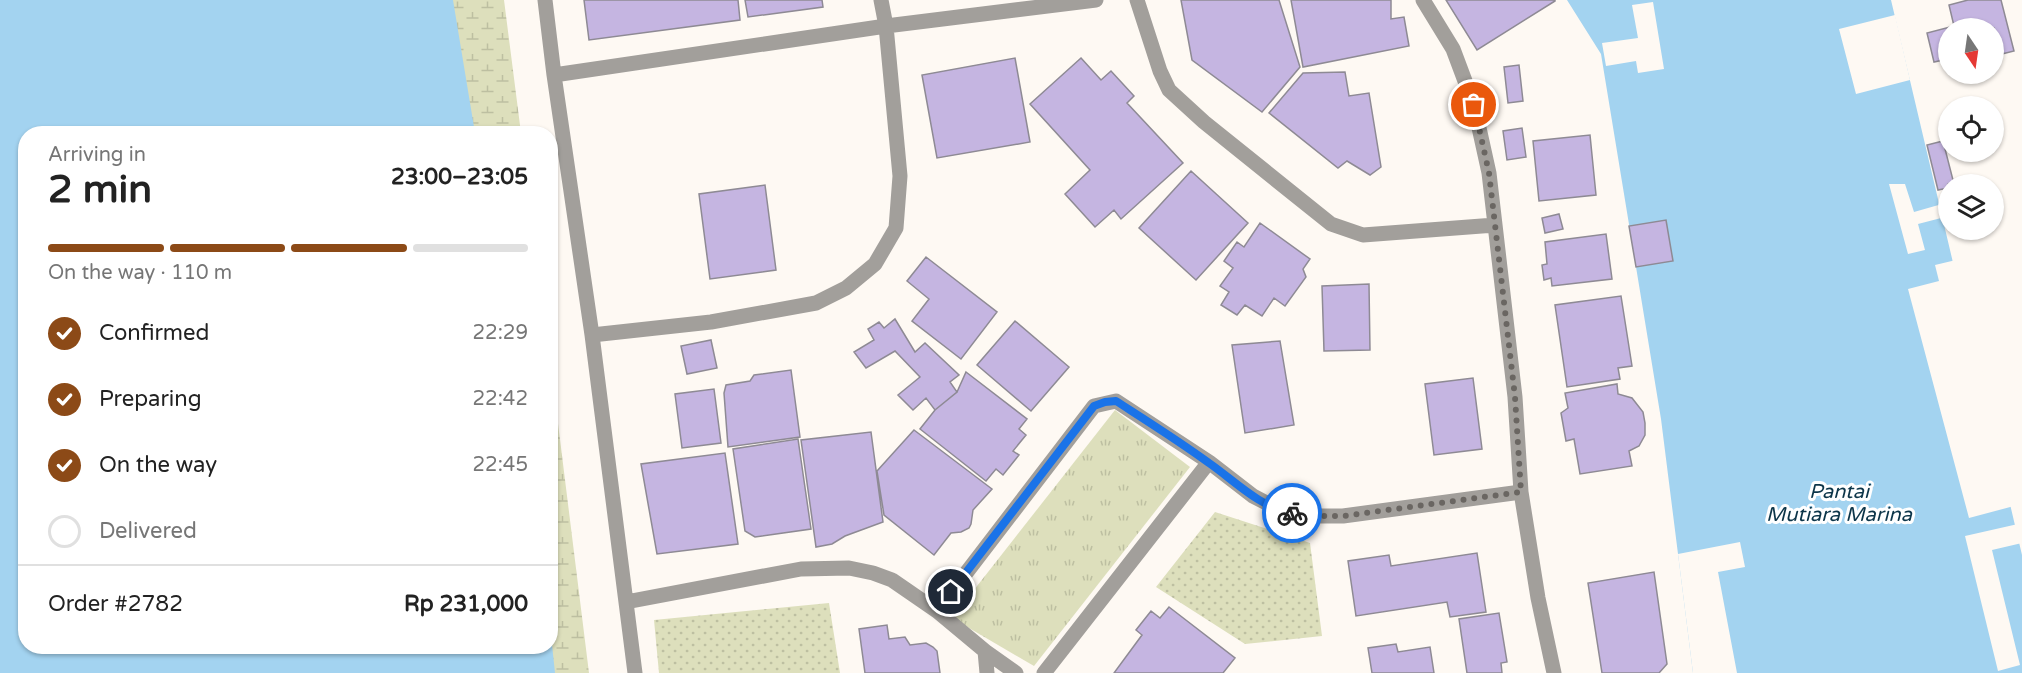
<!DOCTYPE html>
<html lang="en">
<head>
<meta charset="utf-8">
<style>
  :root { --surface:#fff; --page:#f2f2f2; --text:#222; --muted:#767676; --line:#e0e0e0; --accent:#8c4a17 }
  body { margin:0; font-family:"Varela Round",sans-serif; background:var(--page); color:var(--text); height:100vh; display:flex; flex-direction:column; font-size:22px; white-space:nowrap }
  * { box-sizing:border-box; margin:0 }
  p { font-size:20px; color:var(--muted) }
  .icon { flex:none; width:33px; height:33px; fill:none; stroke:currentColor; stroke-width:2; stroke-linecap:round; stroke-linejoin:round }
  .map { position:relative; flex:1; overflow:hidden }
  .panel { position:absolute; left:18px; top:126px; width:540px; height:528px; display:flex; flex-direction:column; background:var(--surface); border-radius:24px; box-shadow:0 2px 4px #0004 }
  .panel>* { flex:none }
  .needle { width:39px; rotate:167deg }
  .tools { position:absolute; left:1938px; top:18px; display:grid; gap:12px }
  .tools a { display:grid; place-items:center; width:66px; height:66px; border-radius:50%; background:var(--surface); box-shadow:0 2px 4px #0004; font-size:30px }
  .pin { position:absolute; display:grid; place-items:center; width:51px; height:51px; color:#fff; margin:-26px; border:3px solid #fff; border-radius:50%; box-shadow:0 2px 6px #0007 }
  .courier { position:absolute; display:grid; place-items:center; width:60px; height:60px; margin:-30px; border:4px solid #1a73e8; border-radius:50%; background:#fff; color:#222; box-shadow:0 2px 8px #0007 }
  .summary em { font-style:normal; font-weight:700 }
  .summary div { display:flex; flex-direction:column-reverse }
  .summary { display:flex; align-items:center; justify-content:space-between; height:102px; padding:0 30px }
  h1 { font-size:39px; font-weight:700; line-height:45px }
  .bar { display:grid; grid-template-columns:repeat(4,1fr); gap:9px 6px; align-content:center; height:72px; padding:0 30px }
  .bar i { height:8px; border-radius:4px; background:var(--line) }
  .bar .selected { background:var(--accent) }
  .bar p { grid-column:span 4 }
  .line { display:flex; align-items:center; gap:15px; padding:0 30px; border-top:2px solid var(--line) }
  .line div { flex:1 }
  ol { padding:0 30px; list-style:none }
  li { display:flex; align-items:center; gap:18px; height:66px }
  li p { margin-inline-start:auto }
  li .icon { padding:6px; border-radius:50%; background:var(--accent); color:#fff; stroke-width:4 }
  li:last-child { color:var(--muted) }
  li i { width:33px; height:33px; border:3px solid var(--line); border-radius:50% }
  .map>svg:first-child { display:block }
  .grass { fill:url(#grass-dots) }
  .wetland { fill:url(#wetland-marsh) }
  .park { fill:url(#park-tufts) }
  .water { fill:#a3d3f0 }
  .pier { fill:#fef9f3 }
  .building { fill:#c5b5e1; stroke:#8e8a94; stroke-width:1.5 }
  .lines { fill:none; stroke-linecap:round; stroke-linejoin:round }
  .minor { stroke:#a29f9b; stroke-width:15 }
  .done { stroke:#6a6662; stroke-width:6; stroke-dasharray:0 10.8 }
  .route { stroke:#1a73e8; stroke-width:8 }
  .labels { text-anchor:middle; stroke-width:6; stroke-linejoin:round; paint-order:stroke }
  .water-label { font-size:20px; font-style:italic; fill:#0c3549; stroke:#fff }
</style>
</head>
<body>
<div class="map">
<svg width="2022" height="673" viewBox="0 0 2022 673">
  <defs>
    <pattern id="grass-dots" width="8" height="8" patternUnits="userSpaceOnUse" patternTransform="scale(1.5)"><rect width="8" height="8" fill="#dddfbc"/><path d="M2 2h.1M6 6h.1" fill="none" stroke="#bdbfa1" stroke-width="1.8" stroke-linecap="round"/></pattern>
    <pattern id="wetland-marsh" width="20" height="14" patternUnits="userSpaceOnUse" patternTransform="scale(1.5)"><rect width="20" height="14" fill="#dddfbc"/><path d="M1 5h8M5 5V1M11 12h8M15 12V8" fill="none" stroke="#bdbfa1"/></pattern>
    <pattern id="park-tufts" width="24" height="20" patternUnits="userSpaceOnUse" patternTransform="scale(1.5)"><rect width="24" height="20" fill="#dddfbc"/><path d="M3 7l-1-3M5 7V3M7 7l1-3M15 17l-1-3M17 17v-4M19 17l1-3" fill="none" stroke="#bdbfa1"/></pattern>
  </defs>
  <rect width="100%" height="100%" fill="#fef9f3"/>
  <!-- grass -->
  <path class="grass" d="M 1215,512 L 1310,543 L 1322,636 L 1245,644 L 1156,587 Z
    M 829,603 L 840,673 L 659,673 L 654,620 Z"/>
  <!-- wetland -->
  <path class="wetland" d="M 293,0 L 504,0 L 521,133 L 301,133 Z
    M 551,367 L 589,673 L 443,673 L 550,646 Z"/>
  <!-- park -->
  <path class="park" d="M 1115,410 L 1190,467 L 1034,666 L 952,618 Z"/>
  <!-- water -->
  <path class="water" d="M 0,0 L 453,0 L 475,133 L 26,134 L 26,646 L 550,646 L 551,635 L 555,673 L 0,673 Z
    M 1567,0 L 1891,0 L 2022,555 L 2022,673 L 1693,673 L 1661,419 L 1601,54 Z"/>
  <!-- pier -->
  <path class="pier" d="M 1653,2 L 1664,69 L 1638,73 L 1636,61 L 1606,66 L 1602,43 L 1638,38 L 1632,5 Z
    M 1895,15 L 1910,80 L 1856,94 L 1839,29 Z
    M 1889,184 L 1905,184 L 1914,212 L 1942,204 L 1945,217 L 1918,224 L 1925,250 L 1908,254 Z
    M 1956,260 L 2014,506 L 1969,518 L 1908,289 L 1939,281 L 1935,265 Z
    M 2018,524 L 2022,543 L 1992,550 L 2020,665 L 1998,671 L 1965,536 Z
    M 1740,542 L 1745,567 L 1718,572 L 1737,673 L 1693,673 L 1678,554 Z"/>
  <!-- building -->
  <path class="building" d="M 584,0 L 738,0 L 740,20 L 589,40 Z
    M 745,0 L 822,0 L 823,7 L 748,17 Z
    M 1181,0 L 1279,0 L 1300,67 L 1262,112 L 1192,60 Z
    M 1291,0 L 1391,0 L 1391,19 L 1404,17 L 1409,46 L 1303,67 Z
    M 1446,0 L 1555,0 L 1555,1 L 1477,50 Z
    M 1968,0 L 2001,0 L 2014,51 L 1994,56 L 1994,28 L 1948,28 L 1948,59 L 1934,62 L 1927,33 L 1954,26 L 1949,5 Z
    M 1015,58 L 1030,142 L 937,158 L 922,75 Z
    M 1081,58 L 1101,80 L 1111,71 L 1134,96 L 1127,103 L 1183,163 L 1121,219 L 1114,210 L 1095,227 L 1065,194 L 1090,170 L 1030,104 Z
    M 1519,65 L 1523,101 L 1508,103 L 1504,67 Z
    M 1345,72 L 1349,96 L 1369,93 L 1381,167 L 1370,175 L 1347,161 L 1338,168 L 1269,113 L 1303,73 Z
    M 1522,128 L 1526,157 L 1507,160 L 1503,131 Z
    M 1590,135 L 1596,195 L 1539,201 L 1533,141 Z
    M 1943,141 L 1954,184 L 1948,184 L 1948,188 L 1938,190 L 1927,145 Z
    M 1191,171 L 1248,223 L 1196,280 L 1139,228 Z
    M 765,185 L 776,270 L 710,279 L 699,194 Z
    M 1559,214 L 1563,229 L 1545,233 L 1542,218 Z
    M 1666,220 L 1673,261 L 1636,267 L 1629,226 Z
    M 1260,223 L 1310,259 L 1303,269 L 1306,277 L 1285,306 L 1274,298 L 1262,316 L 1245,305 L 1237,315 L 1221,305 L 1229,292 L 1220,286 L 1233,268 L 1224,261 L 1237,242 L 1244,247 Z
    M 1606,234 L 1612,279 L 1552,286 L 1551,278 L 1544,280 L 1542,265 L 1547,264 L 1545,242 Z
    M 926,257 L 997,312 L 961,359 L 912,321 L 929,299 L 907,281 Z
    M 1369,284 L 1370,350 L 1324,351 L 1322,286 Z
    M 1621,296 L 1632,366 L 1618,368 L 1620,379 L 1567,387 L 1555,305 Z
    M 895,319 L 915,352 L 925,343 L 959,375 L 950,382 L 957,392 L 935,410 L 926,398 L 913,410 L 898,395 L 920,377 L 895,351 L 866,368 L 854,352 L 874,340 L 868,329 L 879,322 L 884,328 Z
    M 1015,321 L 1069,367 L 1031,411 L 977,365 Z
    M 711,340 L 717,368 L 687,374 L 681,346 Z
    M 1280,341 L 1294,425 L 1245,433 L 1232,345 Z
    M 791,370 L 800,437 L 728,447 L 724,393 L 726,385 L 750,381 L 754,375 Z
    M 966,372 L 1027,419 L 1019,429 L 1026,435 L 1013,451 L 1019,455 L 1003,475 L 996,469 L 986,481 L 920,429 L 935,410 L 957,392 Z
    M 1473,378 L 1482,449 L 1434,455 L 1425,384 Z
    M 1617,384 L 1618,394 L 1632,398 L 1643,412 L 1645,423 L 1645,435 L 1639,446 L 1629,451 L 1632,466 L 1580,474 L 1574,439 L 1566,441 L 1561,413 L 1568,408 L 1565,393 Z
    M 714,389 L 721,443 L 682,448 L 675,394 Z
    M 914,430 L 992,489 L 973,510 L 971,524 L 969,528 L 961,532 L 951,533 L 934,555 L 884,515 L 877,471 Z
    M 871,432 L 883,522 L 845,536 L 832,544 L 816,547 L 801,440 Z
    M 798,439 L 811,529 L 755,537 L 745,531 L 733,449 Z
    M 725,453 L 738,544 L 657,554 L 641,464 Z
    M 1477,553 L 1486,612 L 1450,617 L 1447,602 L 1356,616 L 1348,561 L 1389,555 L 1391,566 Z
    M 1654,572 L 1667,664 L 1659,673 L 1602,673 L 1588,583 Z
    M 1169,607 L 1235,658 L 1223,673 L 1114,673 L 1142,635 L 1136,630 L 1151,611 L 1160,618 Z
    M 1499,613 L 1507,662 L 1501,663 L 1502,673 L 1467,673 L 1459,619 Z
    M 887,625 L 889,639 L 905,637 L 910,645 L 926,643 L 933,647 L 937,651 L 940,673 L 865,673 L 859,629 Z
    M 1396,644 L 1398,652 L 1430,647 L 1434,673 L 1372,673 L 1368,648 Z"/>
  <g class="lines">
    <!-- minor -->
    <path class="minor" d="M 545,0 L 554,75 L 592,335 L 635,673
      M 1137,0 L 1160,71 L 1169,90 L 1204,122 L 1331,224 L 1363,235 L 1495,225
      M 1423,0 L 1453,49 L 1474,105 L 1489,173 L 1515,397 L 1521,492 L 1538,598 L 1554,673
      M 554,75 L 886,26 L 1096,0
      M 592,335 L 711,322 L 816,303 L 846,288 L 875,264 L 896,228 L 900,176 L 886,26 L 881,0
      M 626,602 L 801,569 L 849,568 L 873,573 L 892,580 L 937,611 L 985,651 L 1016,673
      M 937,611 L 1094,406 L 1116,401 L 1209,462 L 1253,496 L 1282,511 L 1313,516 L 1343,516 L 1521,492
      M 985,651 L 987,673
      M 1044,673 L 1209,462"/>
  </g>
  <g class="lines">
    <!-- done -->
    <path class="done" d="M 1292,513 L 1313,516 L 1343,516 L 1521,492 L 1515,397 L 1489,173 L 1474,105"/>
    <!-- route -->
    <path class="route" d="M 951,592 L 1094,406 L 1105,402 L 1116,401 C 1147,421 1179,441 1209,463 C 1235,481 1259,507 1292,513"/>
  </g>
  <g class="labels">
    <!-- water labels -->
    <g class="water-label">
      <text x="1839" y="498">Pantai<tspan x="1839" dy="23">Mutiara Marina</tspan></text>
    </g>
  </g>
</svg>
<div class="tools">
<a><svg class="needle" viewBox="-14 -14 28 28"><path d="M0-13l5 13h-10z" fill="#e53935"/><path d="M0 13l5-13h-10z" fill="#767676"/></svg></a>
<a><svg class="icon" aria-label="locate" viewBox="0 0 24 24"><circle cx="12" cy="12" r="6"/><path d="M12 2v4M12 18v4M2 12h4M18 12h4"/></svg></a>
<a><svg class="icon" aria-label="layers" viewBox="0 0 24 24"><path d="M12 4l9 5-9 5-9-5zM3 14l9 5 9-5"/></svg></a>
</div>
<div class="pin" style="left:1474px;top:105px;background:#ea580c"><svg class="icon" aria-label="bag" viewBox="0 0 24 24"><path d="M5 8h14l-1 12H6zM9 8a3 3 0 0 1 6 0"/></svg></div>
<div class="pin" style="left:951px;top:592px;background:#1f2937"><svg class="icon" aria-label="home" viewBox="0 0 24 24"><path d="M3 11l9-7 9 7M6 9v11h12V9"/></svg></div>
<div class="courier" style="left:1292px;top:513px"><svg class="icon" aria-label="bike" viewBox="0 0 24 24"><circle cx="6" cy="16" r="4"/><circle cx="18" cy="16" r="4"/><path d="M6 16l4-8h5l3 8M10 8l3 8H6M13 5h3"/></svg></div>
<section class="panel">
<div class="summary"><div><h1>2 min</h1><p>Arriving in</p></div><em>23:00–23:05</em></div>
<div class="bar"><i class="selected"></i><i class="selected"></i><i class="selected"></i><i></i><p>On the way · 110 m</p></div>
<ol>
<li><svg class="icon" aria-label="check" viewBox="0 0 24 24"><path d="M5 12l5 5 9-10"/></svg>Confirmed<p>22:29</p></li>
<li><svg class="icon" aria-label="check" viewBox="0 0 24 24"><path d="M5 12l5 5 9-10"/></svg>Preparing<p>22:42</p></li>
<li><svg class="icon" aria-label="check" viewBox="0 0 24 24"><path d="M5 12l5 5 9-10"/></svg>On the way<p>22:45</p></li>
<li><i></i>Delivered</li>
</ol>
<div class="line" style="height:78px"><div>Order #2782</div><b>Rp 231,000</b></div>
</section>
</div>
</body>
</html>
